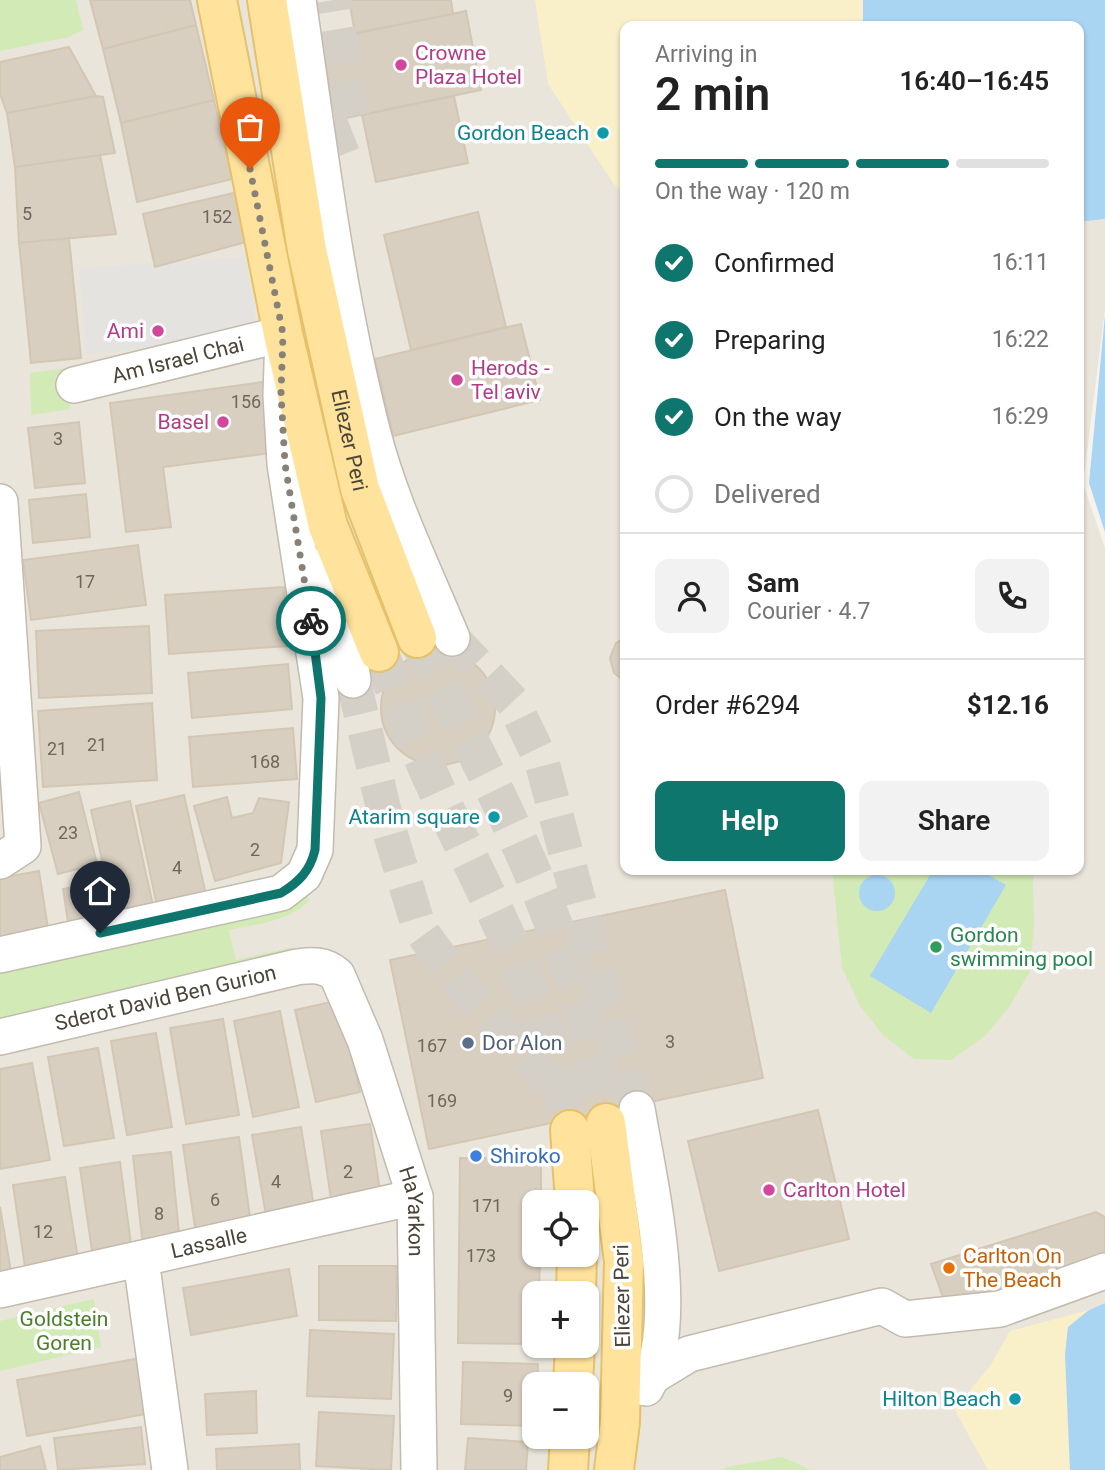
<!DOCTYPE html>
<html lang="en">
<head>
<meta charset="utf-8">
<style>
  :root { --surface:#fff; --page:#f2f2f2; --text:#222; --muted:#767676; --line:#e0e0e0; --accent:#0f766e }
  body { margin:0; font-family:Roboto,sans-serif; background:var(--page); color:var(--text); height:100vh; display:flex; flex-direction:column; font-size:26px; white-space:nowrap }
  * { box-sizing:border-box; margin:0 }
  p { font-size:23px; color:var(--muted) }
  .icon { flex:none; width:38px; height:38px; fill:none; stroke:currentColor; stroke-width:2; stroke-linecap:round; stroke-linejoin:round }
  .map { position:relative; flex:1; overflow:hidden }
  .details { position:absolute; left:620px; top:21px; width:464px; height:854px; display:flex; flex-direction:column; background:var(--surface); border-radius:14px; box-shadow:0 2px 5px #0004 }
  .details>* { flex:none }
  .fabs { position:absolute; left:522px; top:1190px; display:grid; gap:14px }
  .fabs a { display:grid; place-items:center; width:77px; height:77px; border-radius:14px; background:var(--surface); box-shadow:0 2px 5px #0004; font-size:35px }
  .pin { position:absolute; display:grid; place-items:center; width:60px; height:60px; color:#fff; margin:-72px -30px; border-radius:50% 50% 50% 0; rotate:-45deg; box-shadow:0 0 7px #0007 }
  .pin .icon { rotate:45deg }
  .courier { position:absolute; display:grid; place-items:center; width:70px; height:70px; margin:-35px; border:5px solid #0f766e; border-radius:50%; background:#fff; color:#222; box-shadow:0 2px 9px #0007 }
  .head em { font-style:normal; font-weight:600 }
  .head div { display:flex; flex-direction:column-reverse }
  .head { display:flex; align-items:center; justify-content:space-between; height:119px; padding:0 35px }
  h1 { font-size:46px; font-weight:600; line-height:52px }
  .bar { display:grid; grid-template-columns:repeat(4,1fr); gap:10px 7px; align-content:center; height:84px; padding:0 35px }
  .bar i { height:9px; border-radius:5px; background:var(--line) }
  .bar .on { background:var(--accent) }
  .bar p { grid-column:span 4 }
  .line { display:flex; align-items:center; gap:18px; padding:0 35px; border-top:2px solid var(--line) }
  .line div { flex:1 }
  .round { display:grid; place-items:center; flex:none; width:74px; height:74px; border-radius:14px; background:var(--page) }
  ol { padding:0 35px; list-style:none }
  li { display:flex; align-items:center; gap:21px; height:77px }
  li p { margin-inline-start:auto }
  li .icon { padding:7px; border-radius:50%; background:var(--accent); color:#fff; stroke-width:4 }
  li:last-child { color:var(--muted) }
  li i { width:38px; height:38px; border:4px solid var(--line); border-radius:50% }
  .primary-button { display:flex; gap:14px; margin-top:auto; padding:14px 35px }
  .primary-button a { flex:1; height:80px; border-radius:14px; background:var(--accent); color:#fff; font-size:28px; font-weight:600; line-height:80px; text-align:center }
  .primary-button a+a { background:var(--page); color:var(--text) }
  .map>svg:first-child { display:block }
  .residential { fill:#eae5da; fill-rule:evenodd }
  .green { fill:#d2eab5 }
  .sand { fill:#f9efc9 }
  .parking { fill:#e5e3e0 }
  .water { fill:#a9d4f2 }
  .building { fill:#d8cfc1; stroke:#d3c7b4; stroke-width:2 }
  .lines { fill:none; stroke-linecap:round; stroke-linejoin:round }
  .minor-tunnel { stroke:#d4d0c8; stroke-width:35; stroke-dasharray:35 18; stroke-linecap:butt }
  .major-tunnel { stroke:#d4d0c8; stroke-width:38; stroke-dasharray:38 19; stroke-linecap:butt }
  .minor-casing { stroke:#c2bbae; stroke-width:38 }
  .major-casing { stroke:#e6c16a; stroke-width:42 }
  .minor { stroke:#fff; stroke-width:35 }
  .major { stroke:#ffe39c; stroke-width:38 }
  .done { stroke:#878178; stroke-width:7; stroke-dasharray:0 12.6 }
  .route { stroke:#0f766e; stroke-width:9 }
  .hotel-dot { fill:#d1479c; stroke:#fff; stroke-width:2.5 }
  .culture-dot { fill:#0f9aa8; stroke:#fff; stroke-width:2.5 }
  .leisure-dot { fill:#2e9e5b; stroke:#fff; stroke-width:2.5 }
  .service-dot { fill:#5c6f8a; stroke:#fff; stroke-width:2.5 }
  .shop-dot { fill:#3f7fe0; stroke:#fff; stroke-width:2.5 }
  .food-dot { fill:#e8710a; stroke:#fff; stroke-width:2.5 }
  .labels { text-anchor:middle; stroke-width:7; stroke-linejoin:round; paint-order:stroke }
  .number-label { font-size:18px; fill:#6e675b }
  .hotel-label { font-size:21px; fill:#b23c85; stroke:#fff; text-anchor:start }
  .culture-label { font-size:21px; fill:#0d838f; stroke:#fff; text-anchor:end }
  .street-label { font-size:21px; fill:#4b4439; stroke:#fff }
  .leisure-label { font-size:21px; fill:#27864d; stroke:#fff; text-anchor:start }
  .service-label { font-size:21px; fill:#4e5e75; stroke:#fff; text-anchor:start }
  .shop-label { font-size:21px; fill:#366cbe; stroke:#fff; text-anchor:start }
  .food-label { font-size:21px; fill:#c56008; stroke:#fff; text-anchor:start }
  .park-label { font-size:21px; fill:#4a7f2a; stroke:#fff }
</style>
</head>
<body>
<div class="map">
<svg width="1105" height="1470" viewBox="0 0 1105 1470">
  <rect width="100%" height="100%" fill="#f6f3ec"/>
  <!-- residential -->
  <path class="residential" d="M 0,0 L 863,0 L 862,26 L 625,26 L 625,870 L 1078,870 L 1078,222 L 1105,219 L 1105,309 L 1083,484 L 1105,548 L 1105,1303 L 1089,1310 L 1068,1327 L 1065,1354 L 1070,1470 L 0,1470 ZM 534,1202 L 586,1202 L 586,1255 L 534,1255 ZM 534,1293 L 586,1293 L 586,1346 L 534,1346 ZM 534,1384 L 586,1384 L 586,1437 L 534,1437 Z"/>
  <!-- green -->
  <path class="green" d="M 0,0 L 76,0 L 83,30 L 69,37 L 0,51 Z
    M 68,368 L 70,409 L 31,415 L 30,373 Z
    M 832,870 L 1033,870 L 1034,927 L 1029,973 L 1010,1006 L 985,1036 L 951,1060 L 914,1059 L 884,1036 L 860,1006 L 842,968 Z
    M 296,884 L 310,900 C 288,922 258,924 229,930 L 236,960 L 293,947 L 297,967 L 0,1037 L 0,959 Z
    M 94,1299 L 101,1347 L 0,1371 L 0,1321 Z
    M 782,1457 L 811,1470 L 722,1470 L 727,1467 Z"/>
  <!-- sand -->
  <path class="sand" d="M 535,0 L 863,0 L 862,26 L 625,26 L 625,195 L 613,183 L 548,84 Z
    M 1089,1310 L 1068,1327 L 1065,1354 L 1070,1470 L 988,1470 L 954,1409 L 990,1366 L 1010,1331 Z"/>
  <!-- parking -->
  <path class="parking" d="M 246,257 L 258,335 L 87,355 L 79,268 Z"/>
  <!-- water -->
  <path class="water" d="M 863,0 L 1105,0 L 1105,219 L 1078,222 L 1078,26 L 863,26 Z
    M 1105,315 L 1105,532 L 1089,483 Z
    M 933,870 L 980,870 L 1006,885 L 931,1013 L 870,976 Z
    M859 893a18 18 0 1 1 36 0a18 18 0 1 1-36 0Z
    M 1105,1303 L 1105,1470 L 1070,1470 L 1065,1354 L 1068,1327 L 1089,1310 Z"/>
  <!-- building -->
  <path class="building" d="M 90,0 L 190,0 L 196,25 L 103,49 Z
    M 349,0 L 451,0 L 453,14 L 355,33 Z
    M 466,11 L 481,90 L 336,120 L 320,41 Z
    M 196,25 L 214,100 L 121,123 L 103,49 Z
    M 69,47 L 96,96 L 7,113 L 0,94 L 0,62 Z
    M 96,96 L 103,97 L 115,153 L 15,167 L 7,113 Z
    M 454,96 L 468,163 L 376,182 L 362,115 Z
    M 214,100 L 232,179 L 137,202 L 121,123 Z
    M 100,155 L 116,234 L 19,243 L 15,167 Z
    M 238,192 L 246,242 L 155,267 L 143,214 Z
    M 478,212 L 506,327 L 411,350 L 384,235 Z
    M 69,238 L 81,358 L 31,363 L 19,243 Z
    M 521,324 L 540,400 L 393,436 L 375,359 Z
    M 271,381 L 280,452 L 163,467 L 171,527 L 126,532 L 110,403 Z
    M 79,422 L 85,483 L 35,488 L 28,428 Z
    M 86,494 L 90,537 L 33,543 L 29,500 Z
    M 138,545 L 146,605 L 31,620 L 23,560 Z
    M 284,587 L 288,646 L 169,654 L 165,595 Z
    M 149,626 L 152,693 L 39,698 L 36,631 Z
    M 625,638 L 625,682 L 614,673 L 610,658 L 616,643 Z
    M381 708a57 57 0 1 1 114 0a57 57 0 1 1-114 0Z
    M 288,664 L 292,709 L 192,718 L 188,673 Z
    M 152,703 L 157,780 L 43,787 L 38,711 Z
    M 293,728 L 297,779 L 193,787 L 189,737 Z
    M 79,792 L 97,864 L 58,874 L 39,803 Z
    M 184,795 L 206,895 L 157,906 L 136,806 Z
    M 227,797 L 232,818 L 253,813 L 259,798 L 289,802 L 281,863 L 215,881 L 194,806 Z
    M 130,801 L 154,910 L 115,919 L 91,810 Z
    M 39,871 L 48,928 L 0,937 L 0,878 Z
    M 97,883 L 103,916 L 68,922 L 63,889 Z
    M 725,890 L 763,1078 L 429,1149 L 390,960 Z
    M 340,1000 L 360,1092 L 316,1102 L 295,1010 Z
    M 280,1011 L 299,1107 L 253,1117 L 234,1021 Z
    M 223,1019 L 239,1115 L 186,1124 L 170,1028 Z
    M 156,1033 L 172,1127 L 127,1135 L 111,1041 Z
    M 98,1048 L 114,1138 L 64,1146 L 48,1057 Z
    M 32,1063 L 50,1160 L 0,1169 L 0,1069 Z
    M 818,1110 L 849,1239 L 719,1271 L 688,1141 Z
    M 370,1124 L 381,1198 L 332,1206 L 321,1131 Z
    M 301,1127 L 315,1213 L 267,1221 L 252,1135 Z
    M 239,1137 L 251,1225 L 196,1234 L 183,1145 Z
    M 171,1152 L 180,1243 L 143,1247 L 133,1156 Z
    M 460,1158 L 541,1159 L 541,1202 L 534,1202 L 534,1255 L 540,1255 L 539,1293 L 534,1293 L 534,1344 L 458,1343 Z
    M 120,1162 L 132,1252 L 93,1258 L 80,1168 Z
    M 65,1177 L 79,1266 L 26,1274 L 13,1185 Z
    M 0,1207 L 12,1278 L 0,1280 Z
    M 1096,1212 L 1105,1217 L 1105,1255 L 947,1308 L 931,1264 Z
    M 319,1266 L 397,1266 L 396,1321 L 319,1320 Z
    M 289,1269 L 297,1316 L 191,1335 L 183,1288 Z
    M 310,1330 L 394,1334 L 391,1399 L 307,1396 Z
    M 141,1358 L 151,1413 L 27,1436 L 17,1380 Z
    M 463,1362 L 538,1364 L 537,1384 L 534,1384 L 534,1426 L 461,1424 Z
    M 256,1391 L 257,1433 L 207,1435 L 205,1394 Z
    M 319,1412 L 394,1416 L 391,1470 L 316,1466 Z
    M 141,1427 L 145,1464 L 58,1470 L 54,1438 Z
    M 468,1438 L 528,1442 L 526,1470 L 465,1470 Z
    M 299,1444 L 300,1470 L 217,1470 L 216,1449 Z
    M 40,1446 L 46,1470 L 0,1470 L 0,1457 Z"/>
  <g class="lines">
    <!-- minor-tunnel -->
    <path class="minor-tunnel" d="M 320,145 L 355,131 L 333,0
      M 452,638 L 513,702 L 542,762 L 623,1070 L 637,1109
      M 353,680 L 387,823 L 419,928 L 461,986 L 564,1095"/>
    <!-- major-tunnel -->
    <path class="major-tunnel" d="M 417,638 C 496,792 583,948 606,1123
      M 379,652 C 396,693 412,734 430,775 C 482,891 550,1003 570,1130"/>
    <!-- minor casing -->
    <g class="minor-casing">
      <g id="minor">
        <path d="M 298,0 C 319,144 336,289 372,430 C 390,502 424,570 452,638"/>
        <path d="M 0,502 L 23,846 L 0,861"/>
        <path d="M 332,557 L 353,680"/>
        <path d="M 0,955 L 281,893 L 304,875 L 315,850 L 321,698 L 285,464 L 281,395 L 283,334 L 74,385"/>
        <path id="s1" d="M 0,1037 L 297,967 C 313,965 324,964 337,975 L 365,1040 L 415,1197 L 419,1470"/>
        <path d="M 637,1109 C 649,1180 683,1324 646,1388"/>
        <path d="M 141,1260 L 170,1470"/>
        <path id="s2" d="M 0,1290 L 415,1197"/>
        <path d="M 653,1376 L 689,1354 L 882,1306 L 905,1319 L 1000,1309 L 1105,1271"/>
      </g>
    </g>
    <!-- major casing -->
    <g class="major-casing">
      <g id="major">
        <path d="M 217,0 L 283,334 L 328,526 L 379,652"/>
        <path id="s3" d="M 267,0 L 307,250 L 360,489 L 417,638"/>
        <path d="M 606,1123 L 624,1261 L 620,1422 L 614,1470"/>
        <path d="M 570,1130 L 575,1202"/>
        <path d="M 576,1293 L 577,1255"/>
        <path d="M 573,1384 L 575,1346"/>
        <path d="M 568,1470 L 570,1437"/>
      </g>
    </g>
    <!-- minor -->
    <use href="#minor" class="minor"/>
    <!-- major -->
    <use href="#major" class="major"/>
  </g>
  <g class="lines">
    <!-- done -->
    <path class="done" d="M 250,169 L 283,334 L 281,394 L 285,464 L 311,621"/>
    <!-- route -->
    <path class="route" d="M 100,933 L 281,893 C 299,882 310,871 315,850 L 321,698 L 311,621"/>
  </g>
  <!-- markers -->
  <g class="hotel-dot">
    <circle cx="401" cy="65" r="7"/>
    <circle cx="158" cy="331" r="7"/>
    <circle cx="457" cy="380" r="7"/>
    <circle cx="223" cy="422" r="7"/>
    <circle cx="769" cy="1190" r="7"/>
  </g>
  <g class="culture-dot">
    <circle cx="603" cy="133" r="7"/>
    <circle cx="494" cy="817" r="7"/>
    <circle cx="1015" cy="1399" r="7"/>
  </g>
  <circle class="leisure-dot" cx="936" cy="947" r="7"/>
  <circle class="service-dot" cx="468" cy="1043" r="7"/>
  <circle class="shop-dot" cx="476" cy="1156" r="7"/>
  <circle class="food-dot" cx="949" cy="1268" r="7"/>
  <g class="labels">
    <!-- number labels -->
    <g class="number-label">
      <text x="27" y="220">5</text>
      <text x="217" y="223">152</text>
      <text x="246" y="408">156</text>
      <text x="58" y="445">3</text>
      <text x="85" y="588">17</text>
      <text x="97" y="751">21</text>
      <text x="57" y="755">21</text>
      <text x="265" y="768">168</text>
      <text x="68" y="839">23</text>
      <text x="255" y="856">2</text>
      <text x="177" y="874">4</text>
      <text x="670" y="1048">3</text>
      <text x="432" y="1052">167</text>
      <text x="442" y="1107">169</text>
      <text x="348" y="1178">2</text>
      <text x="276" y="1188">4</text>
      <text x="215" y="1206">6</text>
      <text x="487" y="1212">171</text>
      <text x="159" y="1220">8</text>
      <text x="43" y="1238">12</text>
      <text x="481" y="1262">173</text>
      <text x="508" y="1402">9</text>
    </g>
    <!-- hotel labels -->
    <g class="hotel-label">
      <text x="415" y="60">Crowne<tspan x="415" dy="24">Plaza Hotel</tspan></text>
      <text x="144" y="338" text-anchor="end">Ami</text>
      <text x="471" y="375">Herods -<tspan x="471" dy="24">Tel aviv</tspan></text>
      <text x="209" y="429" text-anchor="end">Basel</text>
      <text x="783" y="1197">Carlton Hotel</text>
    </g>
    <!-- culture labels -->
    <g class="culture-label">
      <text x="589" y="140">Gordon Beach</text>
      <text x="480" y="824">Atarim square</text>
      <text x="1001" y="1406">Hilton Beach</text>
    </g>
    <!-- street labels -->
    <g class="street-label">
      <text transform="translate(178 360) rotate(-14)" y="7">Am Israel Chai</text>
      <text dy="7" stroke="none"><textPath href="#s3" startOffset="448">Eliezer Peri</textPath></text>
      <text dy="7" stroke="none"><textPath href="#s1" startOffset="170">Sderot David Ben Gurion</textPath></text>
      <text dy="7" stroke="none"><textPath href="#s1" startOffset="597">HaYarkon</textPath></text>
      <text dy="7" stroke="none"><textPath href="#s2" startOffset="214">Lassalle</textPath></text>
      <text transform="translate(622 1296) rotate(-91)" y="7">Eliezer Peri</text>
    </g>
    <!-- leisure labels -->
    <g class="leisure-label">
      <text x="950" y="942">Gordon<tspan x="950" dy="24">swimming pool</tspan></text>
    </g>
    <!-- service labels -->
    <g class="service-label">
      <text x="482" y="1050">Dor Alon</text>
    </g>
    <!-- shop labels -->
    <g class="shop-label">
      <text x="490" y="1163">Shiroko</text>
    </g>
    <!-- food labels -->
    <g class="food-label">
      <text x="963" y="1263">Carlton On<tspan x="963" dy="24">The Beach</tspan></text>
    </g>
    <!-- park labels -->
    <g class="park-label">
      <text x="64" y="1326">Goldstein<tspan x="64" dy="24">Goren</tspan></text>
    </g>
  </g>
</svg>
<div class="fabs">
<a><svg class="icon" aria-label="locate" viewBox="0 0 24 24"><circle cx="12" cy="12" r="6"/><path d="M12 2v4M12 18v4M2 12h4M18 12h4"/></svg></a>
<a>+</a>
<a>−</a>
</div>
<div class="pin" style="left:250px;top:169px;background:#ea580c"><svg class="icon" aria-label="bag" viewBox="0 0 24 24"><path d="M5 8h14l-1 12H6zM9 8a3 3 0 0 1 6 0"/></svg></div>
<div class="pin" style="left:100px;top:933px;background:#1f2937"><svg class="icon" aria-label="home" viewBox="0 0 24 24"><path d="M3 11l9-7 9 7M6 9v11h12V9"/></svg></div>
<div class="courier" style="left:311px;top:621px"><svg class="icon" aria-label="bike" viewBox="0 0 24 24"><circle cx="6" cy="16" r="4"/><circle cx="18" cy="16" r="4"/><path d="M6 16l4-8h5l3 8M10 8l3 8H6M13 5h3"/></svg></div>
<section class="details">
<div class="head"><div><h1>2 min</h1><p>Arriving in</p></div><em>16:40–16:45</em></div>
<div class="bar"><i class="on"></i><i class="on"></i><i class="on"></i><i></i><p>On the way · 120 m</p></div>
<ol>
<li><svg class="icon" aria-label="check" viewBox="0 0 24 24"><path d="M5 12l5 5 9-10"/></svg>Confirmed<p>16:11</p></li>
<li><svg class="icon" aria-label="check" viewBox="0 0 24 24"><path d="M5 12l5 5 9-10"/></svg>Preparing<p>16:22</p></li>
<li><svg class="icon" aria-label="check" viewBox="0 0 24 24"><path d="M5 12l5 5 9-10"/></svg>On the way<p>16:29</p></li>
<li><i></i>Delivered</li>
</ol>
<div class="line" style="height:126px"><a class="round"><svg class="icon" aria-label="person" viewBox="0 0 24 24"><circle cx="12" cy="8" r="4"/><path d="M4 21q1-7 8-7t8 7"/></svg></a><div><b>Sam</b><p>Courier · 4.7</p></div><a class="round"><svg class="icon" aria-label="phone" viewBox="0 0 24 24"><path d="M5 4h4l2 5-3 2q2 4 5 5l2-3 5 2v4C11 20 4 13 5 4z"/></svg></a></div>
<div class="line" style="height:91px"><div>Order #6294</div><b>$12.16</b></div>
<div class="primary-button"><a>Help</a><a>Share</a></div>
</section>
</div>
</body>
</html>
